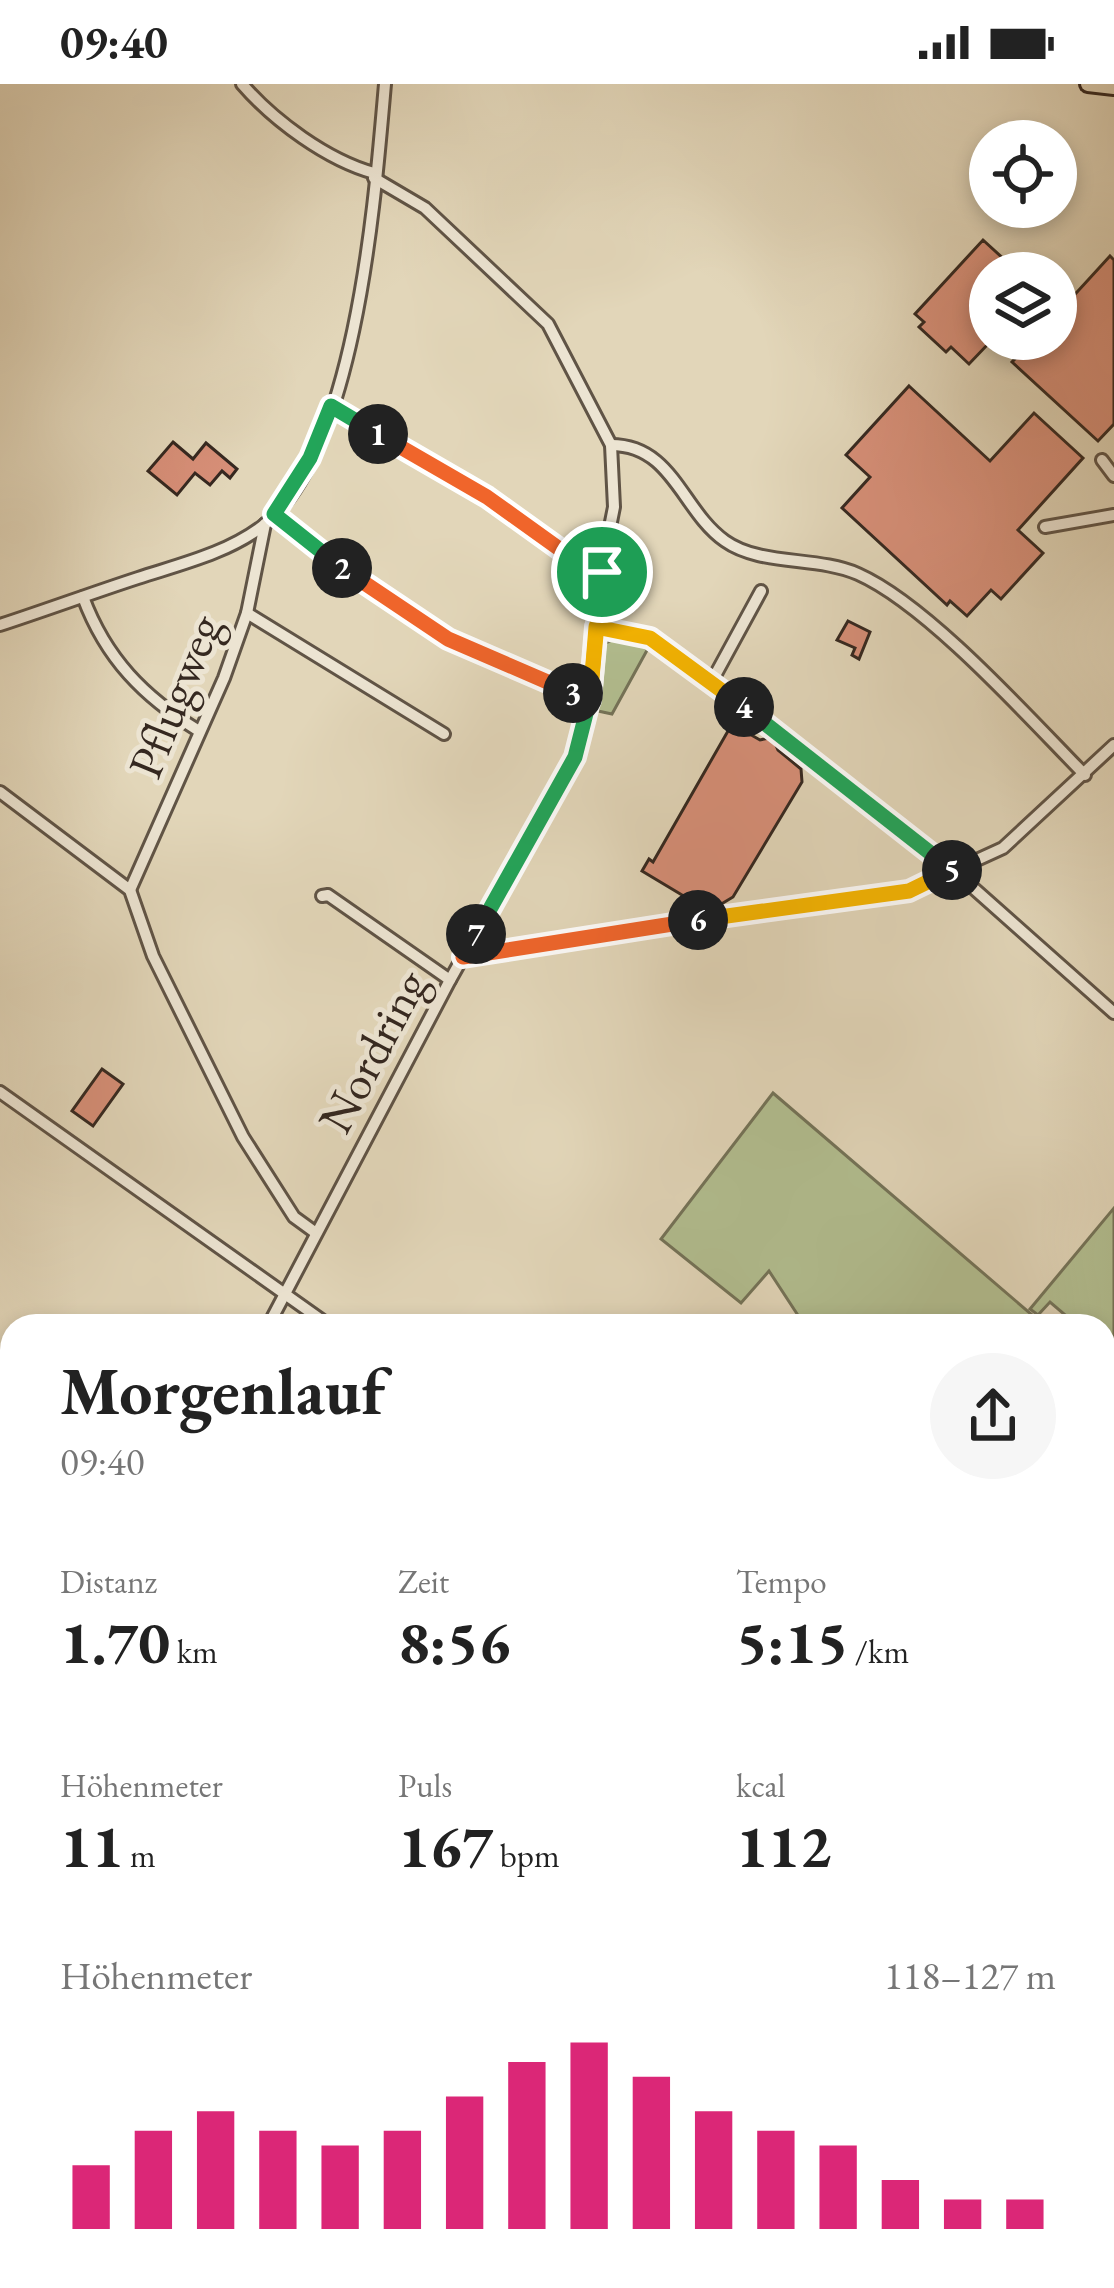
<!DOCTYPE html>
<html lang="de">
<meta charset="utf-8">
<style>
:root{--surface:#fff;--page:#f6f6f6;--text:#222;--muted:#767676;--accent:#db2777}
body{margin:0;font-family:"EB Garamond",serif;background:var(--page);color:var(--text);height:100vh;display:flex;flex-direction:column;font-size:45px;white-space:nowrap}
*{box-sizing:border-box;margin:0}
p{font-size:39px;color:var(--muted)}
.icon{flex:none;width:66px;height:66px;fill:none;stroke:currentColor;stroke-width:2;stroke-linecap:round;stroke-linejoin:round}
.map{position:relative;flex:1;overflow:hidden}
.panel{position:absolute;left:0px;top:1230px;width:1116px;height:975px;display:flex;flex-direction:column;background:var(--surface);border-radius:36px 36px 0 0;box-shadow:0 6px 18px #0003}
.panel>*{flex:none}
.controls{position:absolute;left:969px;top:36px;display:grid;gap:24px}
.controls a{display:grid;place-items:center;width:108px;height:108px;border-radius:50%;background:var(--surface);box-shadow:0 6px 18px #0003;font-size:60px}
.pin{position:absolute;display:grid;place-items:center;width:102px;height:102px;color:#fff;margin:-51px;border:6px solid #fff;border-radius:50%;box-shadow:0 3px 12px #0007}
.km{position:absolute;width:60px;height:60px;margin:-30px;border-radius:50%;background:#222;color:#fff;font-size:33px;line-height:60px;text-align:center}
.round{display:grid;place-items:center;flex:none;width:126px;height:126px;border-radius:63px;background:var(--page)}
.summary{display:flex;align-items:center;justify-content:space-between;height:204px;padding:0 60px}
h1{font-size:66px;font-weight:700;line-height:90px}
.metrics{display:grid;grid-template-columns:repeat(3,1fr);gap:18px;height:204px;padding:12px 60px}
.metrics div{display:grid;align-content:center}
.metrics b{font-size:60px;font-weight:700}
.metrics small{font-size:33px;font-weight:400}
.metrics p{font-size:33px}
.chart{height:336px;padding:24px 60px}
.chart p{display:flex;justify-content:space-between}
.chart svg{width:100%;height:216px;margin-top:12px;stroke:var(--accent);stroke-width:6}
.status{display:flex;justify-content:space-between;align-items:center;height:84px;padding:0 60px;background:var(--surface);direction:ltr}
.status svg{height:33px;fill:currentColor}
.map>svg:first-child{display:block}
</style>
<div class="status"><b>09:40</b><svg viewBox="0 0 49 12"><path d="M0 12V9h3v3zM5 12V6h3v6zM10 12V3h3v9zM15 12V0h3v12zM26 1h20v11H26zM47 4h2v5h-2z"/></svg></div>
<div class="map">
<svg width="1114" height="2204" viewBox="0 0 1114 2204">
<rect width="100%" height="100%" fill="#e2d6b9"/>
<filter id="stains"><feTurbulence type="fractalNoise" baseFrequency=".00167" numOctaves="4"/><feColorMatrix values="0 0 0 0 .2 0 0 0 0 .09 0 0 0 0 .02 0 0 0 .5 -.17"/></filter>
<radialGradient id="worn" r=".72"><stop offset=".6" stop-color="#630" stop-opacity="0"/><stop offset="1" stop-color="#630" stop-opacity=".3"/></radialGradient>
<g fill="#b2be90" stroke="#747358" stroke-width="3">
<polygon points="620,552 651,559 612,630 598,627 604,560"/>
<polygon points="773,1009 1045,1242 805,1242 769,1187 741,1219 661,1155"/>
<polygon points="1114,1124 1114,1298 1113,1299 1104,1291 1104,1242 1078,1242 1050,1218 1038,1231 1030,1225"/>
</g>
<g fill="#d78f78" stroke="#352820" stroke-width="3">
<polygon points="983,156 1006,177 1010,172 1030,189 990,189 990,258 969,280 951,263 946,268 919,243 924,238 915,230"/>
<polygon points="1110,172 1114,176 1114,340 1098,357 1012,278 1034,255 1056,255 1056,231"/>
<polygon points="909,302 990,377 1034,329 1083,374 1018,446 1043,469 1001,515 991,506 967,532 950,517 947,521 842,424 870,393 846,371"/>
<polygon points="173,358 193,375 206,359 237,385 230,394 222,387 210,401 195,389 177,411 148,387"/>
<polygon points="848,537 870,548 859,575 852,571 855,564 837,556"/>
<polygon points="732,640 760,656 769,654 775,659 778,666 801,685 802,698 733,813 718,822 707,815 702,823 642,787 649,775 653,778"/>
<polygon points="102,985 123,1000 93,1042 72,1027"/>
</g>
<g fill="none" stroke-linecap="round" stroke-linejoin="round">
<g stroke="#605446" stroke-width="16">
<g id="minor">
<path d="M242,0C274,37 327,76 374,89"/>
<polyline points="331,322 487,413 586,484 601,488"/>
<path d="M611,361C673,361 682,427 725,457C760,482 817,472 858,490C928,521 1029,634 1085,691"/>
<polyline points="1102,376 1114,392"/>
<polyline points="274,431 365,502 448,555 590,616"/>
<polyline points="1045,443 1114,431"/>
<path d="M83,513C106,575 144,613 199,647"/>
<polyline points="247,529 444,650"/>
<path d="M0,541C46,526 92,509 138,494C181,480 228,469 264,441C357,366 375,113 385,0"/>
<polyline points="595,543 650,554 712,597 944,778 1114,929"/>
<polyline points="712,597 761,507"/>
<polyline points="0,708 130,806 153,872 243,1053 294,1133 316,1149"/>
<polyline points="130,806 224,594 247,529 265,440"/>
<polyline points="322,812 328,811 450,896"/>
<polyline points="463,873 909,807 1003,764 1114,661"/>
<polyline points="0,1008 330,1242"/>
<polyline points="268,1242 450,896 575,673 590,616 601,488 614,423 611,361 548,240 425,124 374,94"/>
<polyline points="1104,1846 1114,1855"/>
</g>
</g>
<g stroke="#352820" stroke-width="20">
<polyline id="major" points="1088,0 1114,3"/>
</g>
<use href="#minor" stroke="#ece4d2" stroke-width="10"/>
<use href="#major" stroke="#e2d6b9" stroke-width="14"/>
</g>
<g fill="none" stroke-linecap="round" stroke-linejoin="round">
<g stroke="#fff" stroke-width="24">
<polyline id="split-1" points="378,350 487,413 586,484 602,488"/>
</g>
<g stroke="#fff" stroke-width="24">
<polyline id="split-2" points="342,484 274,430 310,374 331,322 378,350"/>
</g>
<g stroke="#fff" stroke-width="24">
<polyline id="split-3" points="342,484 448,555 573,609"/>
</g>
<g stroke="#fff" stroke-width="24">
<polyline id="split-4" points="573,609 590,616 596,543 650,554 744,623"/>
</g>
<g stroke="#fff" stroke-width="24">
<polyline id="split-5" points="744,623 952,786"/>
</g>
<g stroke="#fff" stroke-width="24">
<polyline id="split-6" points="698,836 909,807 952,786"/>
</g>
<g stroke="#fff" stroke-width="24">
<polyline id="split-7" points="476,850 463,873 698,836"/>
</g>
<g stroke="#fff" stroke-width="24">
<polyline id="split-8" points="476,850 575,673 590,614"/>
</g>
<g stroke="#fff" stroke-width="24">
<polyline id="split-9" points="590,614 602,488"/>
</g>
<use href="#split-1" stroke="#f0652b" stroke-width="15"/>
<use href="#split-2" stroke="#22a559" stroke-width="15"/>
<use href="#split-3" stroke="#f0652b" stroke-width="15"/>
<use href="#split-4" stroke="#f5b400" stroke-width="15"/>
<use href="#split-5" stroke="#22a559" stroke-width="15"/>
<use href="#split-6" stroke="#f5b400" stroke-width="15"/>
<use href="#split-7" stroke="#f0652b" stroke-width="15"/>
<use href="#split-8" stroke="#22a559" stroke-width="15"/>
<use href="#split-9" stroke="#f5b400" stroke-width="15"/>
</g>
<g text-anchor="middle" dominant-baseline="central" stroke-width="10" stroke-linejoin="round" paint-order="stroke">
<g font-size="48" fill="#352820" stroke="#ece4d2">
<text transform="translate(174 612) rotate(-68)">Pflugweg</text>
<text transform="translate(372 967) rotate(-62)">Nordring</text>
</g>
</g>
<rect width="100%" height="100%" filter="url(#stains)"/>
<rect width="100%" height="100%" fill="url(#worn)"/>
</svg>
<div class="controls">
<a><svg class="icon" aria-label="locate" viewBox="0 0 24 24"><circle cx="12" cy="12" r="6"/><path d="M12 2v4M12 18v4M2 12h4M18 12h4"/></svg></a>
<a><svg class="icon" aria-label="layers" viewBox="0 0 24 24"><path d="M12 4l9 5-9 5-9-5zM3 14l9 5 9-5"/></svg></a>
</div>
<div class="pin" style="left:602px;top:488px;background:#1e9e55"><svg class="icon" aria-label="arrive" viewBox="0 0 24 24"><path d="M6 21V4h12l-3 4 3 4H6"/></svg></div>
<b class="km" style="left:378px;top:350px">1</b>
<b class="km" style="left:342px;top:484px">2</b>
<b class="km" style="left:573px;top:609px">3</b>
<b class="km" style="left:744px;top:623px">4</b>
<b class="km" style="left:952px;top:786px">5</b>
<b class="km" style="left:698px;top:836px">6</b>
<b class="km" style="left:476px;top:850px">7</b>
<section class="panel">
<div class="summary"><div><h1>Morgenlauf</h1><p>09:40</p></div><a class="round"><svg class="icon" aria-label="share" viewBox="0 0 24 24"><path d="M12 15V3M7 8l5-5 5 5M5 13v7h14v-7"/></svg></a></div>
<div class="metrics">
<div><p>Distanz</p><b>1.70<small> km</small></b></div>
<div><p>Zeit</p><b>8:56</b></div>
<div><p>Tempo</p><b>5:15<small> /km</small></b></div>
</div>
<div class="metrics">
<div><p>Höhenmeter</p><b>11<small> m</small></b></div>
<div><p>Puls</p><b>167<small> bpm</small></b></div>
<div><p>kcal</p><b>112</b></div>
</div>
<div class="chart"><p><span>Höhenmeter</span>118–127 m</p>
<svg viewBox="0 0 160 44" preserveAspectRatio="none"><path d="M5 44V31M15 44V24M25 44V20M35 44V24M45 44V27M55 44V24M65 44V17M75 44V10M85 44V6M95 44V13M105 44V20M115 44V24M125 44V27M135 44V34M145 44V38M155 44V38"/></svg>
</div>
</section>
</div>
